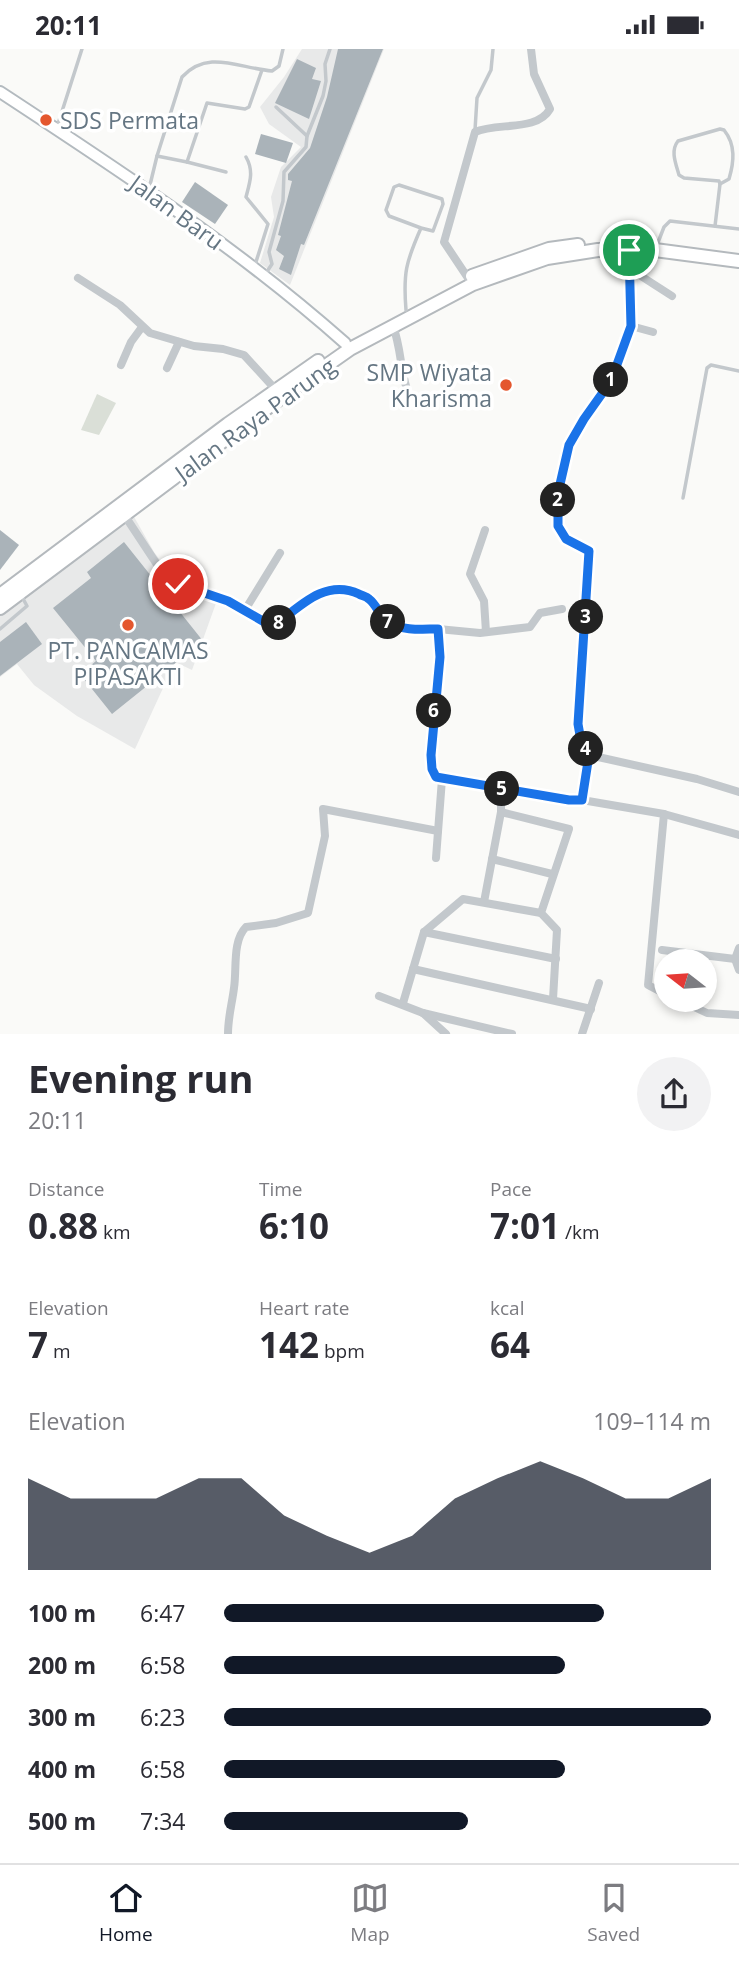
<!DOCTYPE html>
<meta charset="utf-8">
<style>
:root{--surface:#fff;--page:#f2f2f3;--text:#2b2b33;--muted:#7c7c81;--line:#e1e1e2;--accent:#111827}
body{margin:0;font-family:"Open Sans",sans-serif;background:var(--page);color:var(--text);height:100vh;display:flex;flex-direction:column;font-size:26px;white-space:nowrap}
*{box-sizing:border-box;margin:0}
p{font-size:23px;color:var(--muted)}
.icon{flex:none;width:38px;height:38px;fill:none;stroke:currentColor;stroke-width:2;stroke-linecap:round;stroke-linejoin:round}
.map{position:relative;height:985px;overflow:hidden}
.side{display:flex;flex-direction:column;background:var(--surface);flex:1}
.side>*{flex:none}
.needle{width:46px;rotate:287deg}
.tools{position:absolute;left:654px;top:900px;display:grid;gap:14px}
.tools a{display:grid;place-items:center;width:63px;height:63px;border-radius:50%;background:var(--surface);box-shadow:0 4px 10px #0003;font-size:35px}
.pin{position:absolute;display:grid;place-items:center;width:60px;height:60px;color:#fff;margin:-30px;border:4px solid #fff;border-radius:50%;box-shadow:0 2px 7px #0007}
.km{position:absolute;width:35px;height:35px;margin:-18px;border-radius:50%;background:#222;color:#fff;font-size:19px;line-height:35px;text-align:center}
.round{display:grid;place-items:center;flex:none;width:74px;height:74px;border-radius:37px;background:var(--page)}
.overview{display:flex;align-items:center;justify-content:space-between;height:119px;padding:0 28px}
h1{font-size:38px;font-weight:700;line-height:52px}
.metrics{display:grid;grid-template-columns:repeat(3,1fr);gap:10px;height:119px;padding:7px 28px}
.metrics div{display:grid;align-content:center}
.metrics b{font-size:35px;font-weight:700}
.metrics small{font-size:19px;font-weight:400}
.metrics p{font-size:19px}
.chart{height:196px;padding:14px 28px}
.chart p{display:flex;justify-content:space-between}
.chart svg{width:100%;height:126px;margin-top:7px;fill:var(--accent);opacity:.7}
ul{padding:0 28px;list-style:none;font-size:23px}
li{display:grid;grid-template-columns:112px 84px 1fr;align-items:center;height:52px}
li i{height:18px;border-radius:9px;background:var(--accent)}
.status{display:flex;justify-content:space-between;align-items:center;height:49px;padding:0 35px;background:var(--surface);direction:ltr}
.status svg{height:19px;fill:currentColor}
.tabs{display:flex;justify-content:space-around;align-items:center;height:98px;border-top:2px solid var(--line);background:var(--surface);font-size:19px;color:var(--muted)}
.tabs a{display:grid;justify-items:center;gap:4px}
.tabs .on{color:var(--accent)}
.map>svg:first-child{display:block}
</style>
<div class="status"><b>20:11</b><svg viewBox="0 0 49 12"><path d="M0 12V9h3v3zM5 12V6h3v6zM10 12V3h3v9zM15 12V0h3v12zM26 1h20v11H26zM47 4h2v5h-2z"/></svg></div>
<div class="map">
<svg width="739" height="985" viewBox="0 0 739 985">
<rect width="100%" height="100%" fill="#fafaf8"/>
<g fill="#e8e9e9">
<polygon points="302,0 384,0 290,236 260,214 274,168 271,148 281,118 301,98 269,75 260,58 284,28"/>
<polygon points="133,466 154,503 171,526 220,543 192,621 175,613 135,700 77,667 34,636 17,615 0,628 0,566"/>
</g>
<polygon fill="#dadfd7" points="97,345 116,354 99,386 81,381"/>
<g fill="#aab3b9">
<polygon points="338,0 383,0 304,196 301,195 291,226 279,220 284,207 276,201 281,187 278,186 292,132 288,131 288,125 310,99 327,48"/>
<polygon points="297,10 316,19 312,30 321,32 309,70 275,54"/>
<polygon points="261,85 293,94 286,114 255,105"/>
<polygon points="195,133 228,156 215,175 182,153"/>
<polygon points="0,481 19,496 0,521"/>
<polygon points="124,493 203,592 112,665 80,625 96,612 53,559 91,529 87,523"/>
<polygon points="26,573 42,595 0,627 0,593"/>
</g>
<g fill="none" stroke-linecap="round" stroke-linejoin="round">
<g stroke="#b3babf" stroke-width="14">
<path id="secondary" d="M0,43C119,121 238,199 345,294"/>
</g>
<g stroke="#b4b9bd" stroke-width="16">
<g id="trunk">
<polyline points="472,227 549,200 578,196"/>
<polyline points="0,546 228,375 318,312"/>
<polyline points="0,559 283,347 350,300 473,235 547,209 598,201 655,201 739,212"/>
</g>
</g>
<g stroke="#c3c8cc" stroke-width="3.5">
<polyline points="276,58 307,87"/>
<polyline points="57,78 82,0"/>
<path d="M720,80L724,81C736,96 734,113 729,130L720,135L719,132L684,129L679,126C676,115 670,102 678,92Z"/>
<polyline points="475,81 477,49 491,21 493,0"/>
<polyline points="157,107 187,113 207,54 245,60 249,58 262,21"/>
<path d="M246,108C254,122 250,133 246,148L268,175L255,216"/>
<polyline points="187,113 226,123"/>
<path d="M149,140L157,107L182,28C208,0 238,19 272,22L279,17L283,0"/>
<polyline points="715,177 720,135"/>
<polyline points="657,196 664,178 670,172 739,180"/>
<polyline points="266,224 272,215 269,203 283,152 284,123 306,98 307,87 323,47 326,32 325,15 330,0"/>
<path d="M406,261C403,224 406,213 421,179L433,182L443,155L442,150L399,136L394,138L386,161L389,167L421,179"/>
<polyline points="683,449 707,319 711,316 739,322"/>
<polyline points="0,580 27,557 21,546"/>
</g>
<g stroke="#c3c8cc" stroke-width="8">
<polyline points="630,220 672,247"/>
<polyline points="78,229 120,256 150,284 194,297 223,300 244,306 276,341"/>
<path d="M468,229L444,193L475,83C497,73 537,83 550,60L534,25L531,0"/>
<path d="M393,277C402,301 400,326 410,349"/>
<polyline points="631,277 653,283"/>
<polyline points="121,316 131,293 142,278"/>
<polyline points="167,319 179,293"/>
<path d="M125,467L162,523C181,540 206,542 229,553C244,559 258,570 273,578C299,558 324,529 359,545C362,547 366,547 369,550C378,557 379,568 390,574C404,582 422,580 438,580L440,608L431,706L433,720L437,728L569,751H582L589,706L697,730L739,743"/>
<polyline points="485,481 470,525 484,552 486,583"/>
<polyline points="245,561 280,504"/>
<polyline points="438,580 480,584 530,578 540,564 562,560"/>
<polyline points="589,706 581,692 578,675 589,502 566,490 558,477 558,444 569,396 584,370 611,332 631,277 629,201"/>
<polyline points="582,751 664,765 648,936 667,946"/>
<polyline points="501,763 501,751"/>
<polyline points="664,765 739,786"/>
<polyline points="436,809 442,730"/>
<polyline points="492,810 552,825"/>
<polyline points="484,853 501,763 569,780 541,864 557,881 553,950"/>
<polyline points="424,883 556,910"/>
<polyline points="739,899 735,910 739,921"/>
<polyline points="662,901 735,910"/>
<polyline points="413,920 591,960"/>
<polyline points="379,947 423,964 446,985"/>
<polyline points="677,950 707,964 739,966"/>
<polyline points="403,954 424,883 463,850 541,864"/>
<polyline points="423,964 512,985"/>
<path d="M228,985C228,968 232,955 234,939C237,920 232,892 246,878L276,874L308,864L325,787L323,760L438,782"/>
<polyline points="582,985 599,934"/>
</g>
<use href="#secondary" stroke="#fff" stroke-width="10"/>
<use href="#trunk" stroke="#fff" stroke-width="12"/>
</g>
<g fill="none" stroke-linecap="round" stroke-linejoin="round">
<g stroke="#fff" stroke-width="14">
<path id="route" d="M178,535L228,552L273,578C299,558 325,529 359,545C362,547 366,547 369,550C378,557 379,568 390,574C404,582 422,580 438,580L440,608L431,706L432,720L436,728L569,751H582L589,706L581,692L578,675L589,502L566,490L558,477V444L569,396L584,370L611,332L631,277L629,201"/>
</g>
<use href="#route" stroke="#1a73e8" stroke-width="9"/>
</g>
<g fill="#e4572e" stroke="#fff" stroke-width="2.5">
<circle cx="46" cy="71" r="7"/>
<circle cx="506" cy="336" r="7"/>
<circle cx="128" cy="576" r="7"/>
</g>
<g text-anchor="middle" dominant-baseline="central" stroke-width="7" stroke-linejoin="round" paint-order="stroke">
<g font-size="23" fill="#657683" stroke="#fff" text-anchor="start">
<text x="60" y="71">SDS Permata</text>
<text x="492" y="323" text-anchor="end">SMP Wiyata<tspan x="492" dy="26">Kharisma</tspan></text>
<text x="128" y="601" text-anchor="middle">PT. PANCAMAS<tspan x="128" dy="26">PIPASAKTI</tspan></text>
</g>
<g font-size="23" fill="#657683" stroke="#fff">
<text transform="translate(177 163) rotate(36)">Jalan Baru</text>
<text transform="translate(255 370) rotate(-36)">Jalan Raya Parung</text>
</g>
</g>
</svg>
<div class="tools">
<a><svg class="needle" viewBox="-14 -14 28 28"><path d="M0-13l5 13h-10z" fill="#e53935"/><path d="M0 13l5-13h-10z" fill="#7c7c81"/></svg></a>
</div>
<div class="pin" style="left:629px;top:201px;background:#1e9e55"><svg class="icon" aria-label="arrive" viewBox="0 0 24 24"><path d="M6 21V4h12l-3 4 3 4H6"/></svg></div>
<div class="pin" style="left:178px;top:535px;background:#d93025"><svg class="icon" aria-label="check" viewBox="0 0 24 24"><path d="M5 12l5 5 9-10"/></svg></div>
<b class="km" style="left:611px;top:331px">1</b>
<b class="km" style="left:558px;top:451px">2</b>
<b class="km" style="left:586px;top:568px">3</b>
<b class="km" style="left:586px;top:700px">4</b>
<b class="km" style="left:502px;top:740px">5</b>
<b class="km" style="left:434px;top:662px">6</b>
<b class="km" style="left:388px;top:573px">7</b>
<b class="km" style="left:279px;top:574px">8</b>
</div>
<section class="side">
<div class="overview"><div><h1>Evening run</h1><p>20:11</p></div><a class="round"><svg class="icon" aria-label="share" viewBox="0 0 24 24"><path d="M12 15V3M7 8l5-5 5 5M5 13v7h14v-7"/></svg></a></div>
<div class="metrics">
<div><p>Distance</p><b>0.88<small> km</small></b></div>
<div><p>Time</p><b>6:10</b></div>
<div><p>Pace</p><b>7:01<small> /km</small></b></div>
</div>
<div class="metrics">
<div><p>Elevation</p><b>7<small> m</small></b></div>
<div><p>Heart rate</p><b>142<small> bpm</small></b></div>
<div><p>kcal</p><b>64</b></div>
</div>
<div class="chart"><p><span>Elevation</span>109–114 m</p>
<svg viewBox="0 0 160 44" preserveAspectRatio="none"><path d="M0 44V12L10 19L20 19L30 19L40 12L50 12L60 25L70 32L80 38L90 32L100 19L110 12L120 6L130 12L140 19L150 19L160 12V44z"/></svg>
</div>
<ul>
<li><b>100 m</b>6:47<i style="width:78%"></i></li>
<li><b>200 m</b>6:58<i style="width:70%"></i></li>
<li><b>300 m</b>6:23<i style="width:100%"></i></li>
<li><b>400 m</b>6:58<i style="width:70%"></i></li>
<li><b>500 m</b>7:34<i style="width:50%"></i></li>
</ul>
</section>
<nav class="tabs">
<a class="on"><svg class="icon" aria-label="home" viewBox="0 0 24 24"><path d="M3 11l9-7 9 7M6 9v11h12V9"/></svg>Home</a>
<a><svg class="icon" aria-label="map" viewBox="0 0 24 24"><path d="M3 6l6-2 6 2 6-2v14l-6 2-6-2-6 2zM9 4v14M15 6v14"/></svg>Map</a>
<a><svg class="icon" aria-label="saved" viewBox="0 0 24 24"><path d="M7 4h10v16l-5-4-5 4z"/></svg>Saved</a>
</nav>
